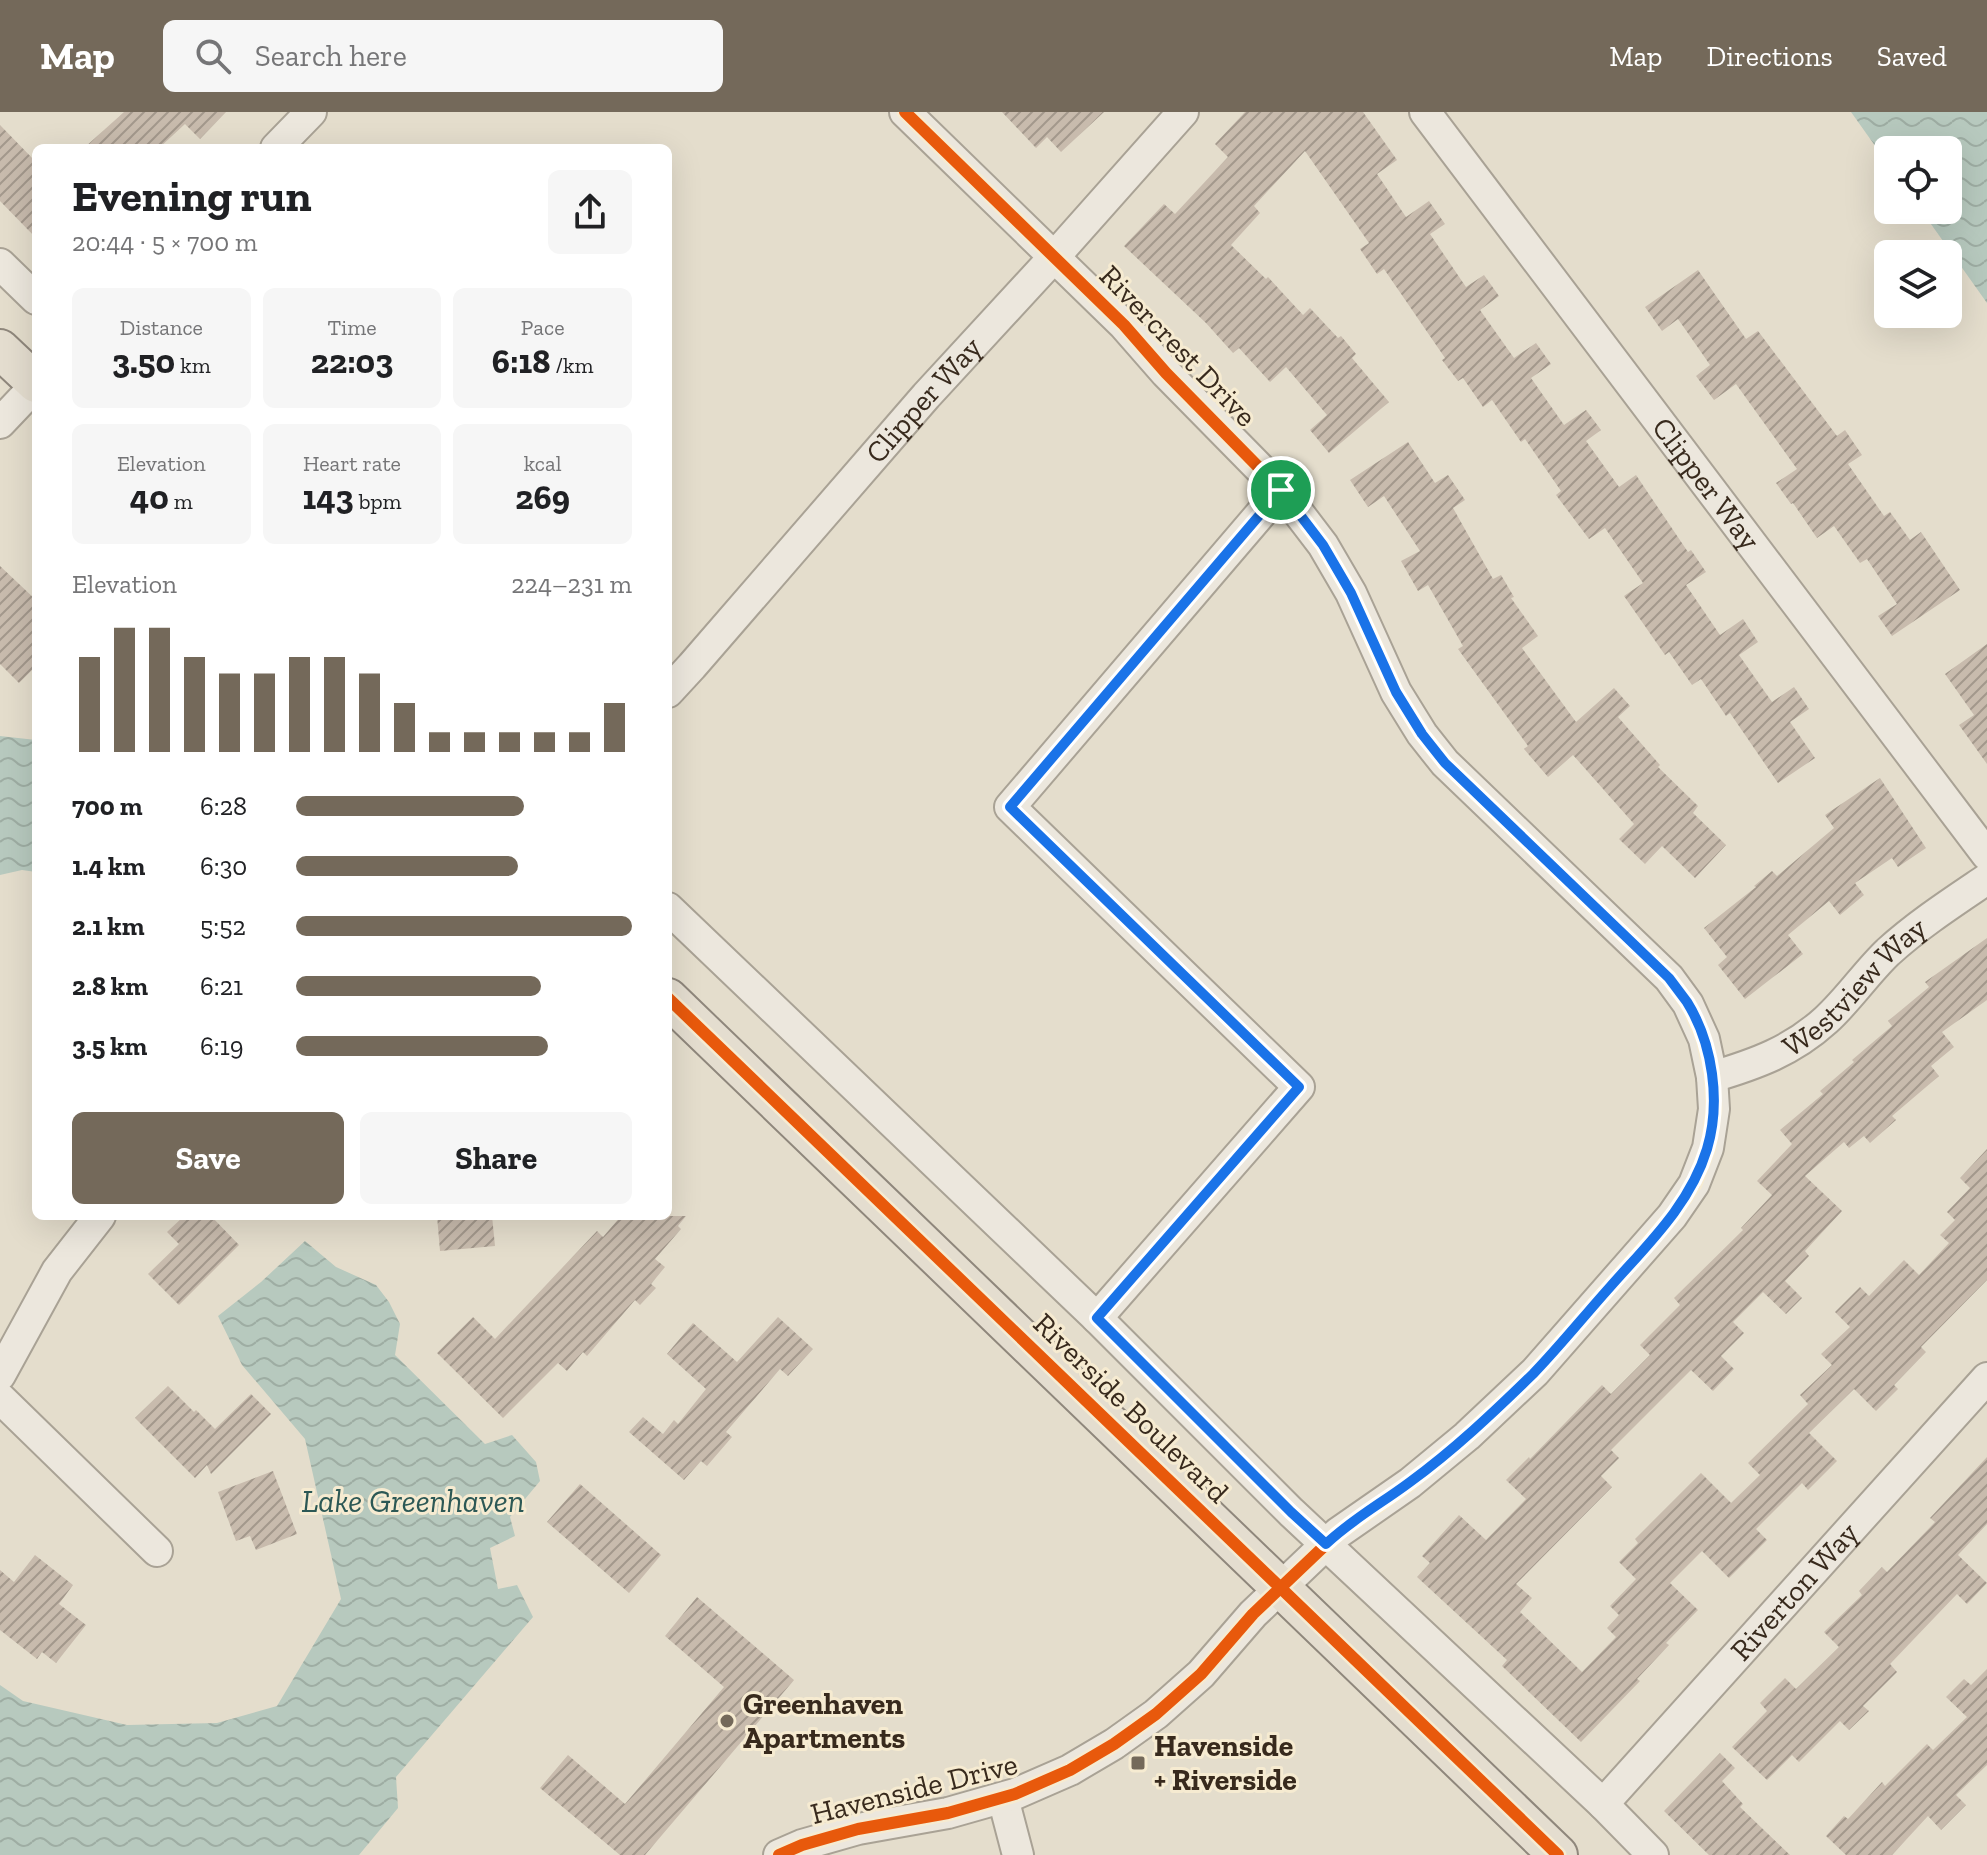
<!DOCTYPE html>
<meta charset="utf-8">
<style>
:root{--surface:#fff;--page:#f6f6f6;--text:#202124;--muted:#757577;--accent:#74695a}
body{margin:0;font-family:"Zilla Slab",serif;background:var(--page);color:var(--text);height:100vh;display:flex;flex-direction:column;font-size:30px;white-space:nowrap}
*{box-sizing:border-box;margin:0}
p{font-size:26px;color:var(--muted)}
.icon{flex:none;width:44px;height:44px;fill:none;stroke:currentColor;stroke-width:2;stroke-linecap:round;stroke-linejoin:round}
.map{position:relative;flex:1;overflow:hidden}
.details{position:absolute;left:32px;top:32px;width:640px;height:1076px;display:flex;flex-direction:column;background:var(--surface);border-radius:12px;box-shadow:0 8px 32px #0002}
.details>*{flex:none}
.tools{position:absolute;left:1874px;top:24px;display:grid;gap:16px}
.tools a{display:grid;place-items:center;width:88px;height:88px;border-radius:12px;background:var(--surface);box-shadow:0 8px 32px #0002;font-size:40px}
.pin{position:absolute;display:grid;place-items:center;width:68px;height:68px;color:#fff;margin:-34px;border:4px solid #fff;border-radius:50%;box-shadow:0 2px 8px #0007}
.round{display:grid;place-items:center;flex:none;width:84px;height:84px;border-radius:12px;background:var(--page)}
.overview{display:flex;align-items:center;justify-content:space-between;height:136px;padding:0 40px}
h1{font-size:44px;font-weight:700;line-height:60px}
.metrics{display:grid;grid-template-columns:repeat(3,1fr);gap:12px;height:136px;padding:8px 40px}
.metrics div{display:grid;align-content:center;border-radius:12px;background:var(--page);text-align:center}
.metrics b{font-size:34px;font-weight:700}
.metrics small{font-size:22px;font-weight:400}
.metrics p{font-size:22px}
.chart{height:224px;padding:16px 40px}
.chart p{display:flex;justify-content:space-between}
.chart svg{width:100%;height:144px;margin-top:8px;stroke:var(--accent);stroke-width:6}
.button{display:flex;gap:16px;margin-top:auto;padding:16px 40px}
.button a{flex:1;height:92px;border-radius:12px;background:var(--accent);color:#fff;font-size:32px;font-weight:700;line-height:92px;text-align:center}
.button a+a{background:var(--page);color:var(--text)}
ul{padding:0 40px;list-style:none;font-size:26px}
li{display:grid;grid-template-columns:128px 96px 1fr;align-items:center;height:60px}
li i{height:20px;border-radius:10px;background:var(--accent)}
header{display:flex;align-items:center;gap:48px;box-sizing:border-box;height:112px;padding:0 40px;background:var(--accent);color:#fff}
header strong{font-size:38px}
nav{display:flex;gap:44px;margin-inline-start:auto;font-size:28px}
.search{width:560px;height:72px;background:var(--page);display:flex;align-items:center;gap:20px;box-sizing:border-box;padding:0 28px;border-radius:12px;color:var(--muted);font-size:30px}
.map>svg:first-child{display:block}
</style>
<header>
<strong>Map</strong>
<div class="search"><svg class="icon" aria-label="search" viewBox="0 0 24 24"><circle cx="10" cy="10" r="6"/><path d="M15 15l6 6"/></svg>Search here</div>
<nav><a>Map</a><a>Directions</a><a>Saved</a></nav>
</header>
<div class="map">
<svg width="1987" height="1743" viewBox="0 0 1987 1743">
<defs>
<pattern id="water-waves" width="16" height="10" patternUnits="userSpaceOnUse" patternTransform="scale(2)"><rect width="16" height="10" fill="#b7c9be"/><path d="M0 5q4-4 8 0t8 0" fill="none" stroke="#9eada3"/></pattern>
<pattern id="building-hatch" width="6" height="6" patternUnits="userSpaceOnUse" patternTransform="scale(2)"><rect width="6" height="6" fill="#c8bbad"/><path d="M-1 1l2-2M0 6l6-6M5 7l2-2" fill="none" stroke="#a3988c"/></pattern>
</defs>
<rect width="100%" height="100%" fill="#e4ddcc"/>
<g fill="url(#water-waves)">
<polygon points="1851,0 1987,0 1987,191 1921,98 1948,98 1948,38 1888,38 1888,52"/>
<polygon points="0,624 36,628 36,760 22,758 0,763"/>
<polygon points="305,1129 336,1155 376,1173 389,1190 400,1212 395,1243 485,1332 512,1323 536,1350 540,1369 510,1405 515,1424 490,1436 498,1477 517,1473 533,1505 396,1665 398,1696 359,1743 0,1743 0,1573 23,1589 127,1613 217,1611 277,1594 341,1487 305,1327 242,1253 218,1204 261,1170"/>
</g>
<g fill="url(#building-hatch)">
<polygon points="124,0 226,0 200,27 185,12 159,36 84,36"/>
<polygon points="1002,0 1104,0 1061,40 1047,25 1036,36"/>
<polygon points="1245,0 1363,0 1397,48 1377,62 1406,105 1429,89 1445,112 1430,122 1466,175 1484,163 1499,184 1480,198 1514,246 1536,231 1551,252 1531,266 1564,313 1586,298 1601,318 1586,329 1619,375 1636,363 1688,440 1691,438 1706,460 1686,473 1720,523 1743,507 1758,530 1739,543 1772,590 1794,575 1809,597 1790,610 1815,646 1778,671 1730,601 1726,604 1701,567 1692,573 1669,540 1665,543 1624,484 1643,471 1605,416 1589,427 1556,383 1561,379 1525,327 1521,330 1492,288 1483,295 1463,266 1458,269 1442,248 1445,246 1384,157 1377,162 1360,137 1369,131 1305,39 1254,94 1260,101 1231,133 1266,167 1268,165 1303,203 1310,196 1338,226 1341,224 1356,242 1352,246 1389,290 1329,341 1310,318 1327,303 1286,255 1270,270 1239,236 1233,241 1206,211 1124,134 1164,92 1175,102 1228,45 1215,32"/>
<polygon points="0,13 36,50 36,126 0,89"/>
<polygon points="1698,158 1746,227 1758,219 1837,324 1845,318 1862,343 1848,352 1884,404 1890,400 1910,428 1921,420 1960,478 1892,524 1878,504 1897,492 1867,447 1860,451 1834,414 1817,426 1793,391 1791,392 1776,371 1797,357 1736,272 1714,288 1696,264 1710,253 1678,207 1662,219 1645,195"/>
<polygon points="1408,330 1435,371 1448,363 1465,388 1453,396 1493,467 1501,463 1514,485 1511,486 1538,524 1522,536 1576,610 1614,576 1630,594 1618,605 1660,653 1658,655 1698,694 1693,701 1726,733 1695,766 1662,734 1645,752 1619,727 1634,712 1573,643 1548,665 1524,637 1528,634 1458,537 1463,534 1428,473 1418,479 1401,449 1420,439 1384,384 1368,395 1350,368"/>
<polygon points="0,454 36,488 36,554 19,571 0,552"/>
<polygon points="1987,532 1987,652 1959,613 1974,603 1945,562"/>
<polygon points="1880,666 1926,736 1898,755 1892,746 1855,771 1864,783 1840,803 1829,789 1788,823 1803,842 1745,887 1718,853 1727,845 1704,816 1756,775 1754,774 1772,759 1777,764 1834,716 1825,703"/>
<polygon points="1987,826 1987,888 1942,920 1954,935 1931,954 1939,964 1892,1004 1896,1008 1870,1031 1864,1024 1849,1036 1844,1030 1805,1064 1842,1099 1805,1139 1809,1144 1785,1169 1802,1186 1786,1202 1763,1180 1733,1210 1744,1221 1721,1244 1734,1257 1713,1279 1691,1258 1611,1338 1619,1346 1601,1364 1612,1375 1516,1472 1532,1486 1520,1500 1582,1560 1616,1525 1607,1516 1619,1503 1610,1494 1636,1467 1619,1450 1638,1431 1635,1427 1701,1361 1731,1391 1760,1363 1748,1351 1808,1292 1800,1283 1832,1253 1821,1242 1850,1215 1835,1200 1860,1175 1869,1184 1904,1148 1919,1163 1949,1131 1940,1123 1955,1108 1947,1100 1970,1076 1960,1066 1987,1037 1987,1168 1921,1235 1926,1240 1894,1273 1898,1277 1876,1299 1854,1277 1809,1321 1837,1349 1808,1378 1802,1371 1756,1417 1767,1428 1729,1466 1702,1439 1670,1471 1698,1498 1666,1531 1669,1533 1637,1567 1640,1569 1581,1630 1502,1554 1507,1548 1417,1465 1430,1451 1422,1444 1459,1403 1486,1428 1526,1387 1506,1368 1529,1345 1530,1347 1602,1273 1611,1282 1650,1243 1640,1233 1680,1193 1674,1186 1743,1118 1741,1116 1772,1083 1757,1069 1792,1032 1780,1018 1823,982 1820,979 1854,950 1852,948 1892,914 1888,909 1929,875 1925,870"/>
<polygon points="184,1104 211,1104 239,1133 179,1193 148,1162 179,1132 167,1120"/>
<polygon points="437,1104 492,1104 495,1134 440,1139"/>
<polygon points="621,1104 686,1104 678,1114 681,1117 655,1147 665,1155 651,1172 656,1176 640,1193 635,1188 587,1244 583,1240 567,1259 558,1251 503,1306 437,1241 473,1205 495,1227 597,1119 603,1125"/>
<polygon points="778,1205 813,1237 788,1264 780,1257 726,1320 732,1325 707,1354 701,1349 684,1368 629,1320 643,1305 663,1322 674,1308 678,1312 706,1277 667,1242 693,1211 737,1250"/>
<polygon points="168,1274 194,1300 196,1298 215,1317 251,1282 271,1302 211,1362 207,1353 195,1366 135,1306"/>
<polygon points="1987,1345 1987,1412 1958,1443 1987,1471 1967,1492 1957,1482 1890,1552 1897,1560 1863,1594 1869,1599 1849,1618 1840,1609 1799,1650 1792,1643 1767,1668 1732,1635 1767,1599 1760,1591 1785,1566 1796,1577 1839,1535 1824,1520 1862,1483 1859,1479 1882,1455 1887,1460 1935,1410 1930,1406"/>
<polygon points="273,1359 297,1422 256,1438 250,1424 236,1429 218,1380"/>
<polygon points="580,1372 661,1443 629,1481 547,1410"/>
<polygon points="35,1443 73,1473 59,1492 86,1513 56,1551 42,1540 37,1547 0,1518 0,1458 14,1470"/>
<polygon points="697,1485 794,1568 645,1743 620,1743 540,1676 568,1643 625,1692 724,1575 665,1524"/>
<polygon points="1987,1557 1987,1653 1956,1683 1966,1693 1941,1718 1928,1704 1892,1743 1846,1743 1826,1724 1844,1704 1848,1707 1882,1670 1885,1674 1927,1632 1933,1638 1967,1605 1946,1585 1964,1567 1971,1573"/>
<polygon points="1720,1641 1735,1656 1722,1669 1743,1692 1740,1695 1790,1743 1709,1743 1664,1699"/>
</g>
<g fill="none" stroke-linecap="round" stroke-linejoin="round">
<g stroke="#a9a295" stroke-width="34">
<g id="minor">
<path id="s1" d="M1425,0L1987,743"/>
<polyline points="276,36 311,0"/>
<polyline points="0,152 36,187"/>
<polyline points="0,311 36,273"/>
<path id="s2" d="M668,580L692,554L926,284L1055,144L1183,0"/>
<polyline points="668,796 1097,1206 1291,1400 1603,1692 1653,1743"/>
<path id="s3" d="M1712,965C1756,952 1792,939 1826,908C1849,887 1866,861 1888,840C1919,812 1953,790 1987,767"/>
<polyline points="1097,1206 1299,975 1010,695 1281,378"/>
<polyline points="0,1263 57,1159 100,1104"/>
<polyline points="0,1286 157,1439"/>
<polyline points="1003,1686 1018,1743"/>
<path id="s4" d="M1603,1692L1987,1266"/>
<polyline points="779,1743 802,1733 858,1717 948,1701 1015,1682 1070,1658 1114,1632 1156,1602 1201,1562 1253,1502 1338,1421 1410,1371 1467,1324 1535,1260 1672,1104 1694,1072 1708,1036 1714,997 1712,965 1704,927 1688,892 1669,866 1445,651 1422,622 1396,580 1351,481 1323,433 1281,378 1166,261 1124,213 905,0"/>
</g>
</g>
<g stroke="#8f877c" stroke-width="42">
<g id="major">
<polyline points="0,237 36,271"/>
<polyline points="668,886 1558,1743"/>
</g>
</g>
<use href="#minor" stroke="#ece7dd" stroke-width="30"/>
<use href="#major" stroke="#e4ddcf" stroke-width="38"/>
<g stroke="#f6ebd1" stroke-width="17">
<g id="cycleway">
<polyline points="668,886 1558,1743"/>
<polyline points="779,1743 802,1733 858,1717 948,1701 1015,1682 1070,1658 1114,1632 1156,1602 1201,1562 1253,1502 1338,1421 1410,1371 1467,1324 1535,1260 1672,1104 1694,1072 1708,1036 1714,997 1712,965 1704,927 1688,892 1669,866 1445,651 1422,622 1396,580 1351,481 1323,433 1281,378 1166,261 1124,213 905,0"/>
</g>
</g>
<use href="#cycleway" stroke="#e8590c" stroke-width="12"/>
</g>
<g fill="none" stroke-linecap="round" stroke-linejoin="round">
<g stroke="#fff" stroke-width="16">
<path id="route" d="M1281,378L1323,433L1351,481L1396,580L1422,622L1445,651L1669,866C1675,874 1681,882 1687,890C1713,932 1721,990 1707,1037C1690,1093 1647,1133 1610,1175C1584,1204 1560,1234 1533,1262C1494,1300 1454,1338 1410,1370C1382,1391 1351,1408 1326,1432L1291,1400L1097,1206L1299,975L1010,695Z"/>
</g>
<use href="#route" stroke="#1a73e8" stroke-width="10"/>
</g>
<g fill="#74695a" stroke="#f6ebd1" stroke-width="3">
<circle cx="727" cy="1609" r="8"/>
<rect x="1130" y="1643" width="16" height="16" rx="4"/>
</g>
<g text-anchor="middle" dominant-baseline="central" stroke-width="6" stroke-linejoin="round" paint-order="stroke">
<g font-size="30" fill="#382a1d" stroke="#f6ebd1">
<text transform="translate(1178 234) rotate(46)">Rivercrest Drive</text>
<text stroke="none"><textPath href="#s2" startOffset="388">Clipper Way</textPath></text>
<text stroke="none"><textPath href="#s1" startOffset="466">Clipper Way</textPath></text>
<text stroke="none"><textPath href="#s3" startOffset="172">Westview Way</textPath></text>
<text transform="translate(1131 1296) rotate(44)">Riverside Boulevard</text>
<text stroke="none"><textPath href="#s4" startOffset="286">Riverton Way</textPath></text>
<text transform="translate(914 1677) rotate(-14)">Havenside Drive</text>
</g>
<g font-size="30" font-weight="bold" fill="#382a1d" stroke="#f6ebd1" text-anchor="start">
<text x="743" y="1592">Greenhaven<tspan x="743" dy="34">Apartments</tspan></text>
<text x="1154" y="1634">Havenside<tspan x="1154" dy="34">+ Riverside</tspan></text>
</g>
<g font-size="32" font-style="italic" fill="#2c5855" stroke="#f6ebd1">
<text x="413" y="1389">Lake Greenhaven</text>
</g>
</g>
</svg>
<div class="tools">
<a><svg class="icon" aria-label="locate" viewBox="0 0 24 24"><circle cx="12" cy="12" r="6"/><path d="M12 2v4M12 18v4M2 12h4M18 12h4"/></svg></a>
<a><svg class="icon" aria-label="layers" viewBox="0 0 24 24"><path d="M12 4l9 5-9 5-9-5zM3 14l9 5 9-5"/></svg></a>
</div>
<div class="pin" style="left:1281px;top:378px;background:#1e9e55"><svg class="icon" aria-label="arrive" viewBox="0 0 24 24"><path d="M6 21V4h12l-3 4 3 4H6"/></svg></div>
<section class="details">
<div class="overview"><div><h1>Evening run</h1><p>20:44 · 5 × 700 m</p></div><a class="round"><svg class="icon" aria-label="share" viewBox="0 0 24 24"><path d="M12 15V3M7 8l5-5 5 5M5 13v7h14v-7"/></svg></a></div>
<div class="metrics">
<div><p>Distance</p><b>3.50<small> km</small></b></div>
<div><p>Time</p><b>22:03</b></div>
<div><p>Pace</p><b>6:18<small> /km</small></b></div>
</div>
<div class="metrics">
<div><p>Elevation</p><b>40<small> m</small></b></div>
<div><p>Heart rate</p><b>143<small> bpm</small></b></div>
<div><p>kcal</p><b>269</b></div>
</div>
<div class="chart"><p><span>Elevation</span>224–231 m</p>
<svg viewBox="0 0 160 44" preserveAspectRatio="none"><path d="M5 44V15M15 44V6M25 44V6M35 44V15M45 44V20M55 44V20M65 44V15M75 44V15M85 44V20M95 44V29M105 44V38M115 44V38M125 44V38M135 44V38M145 44V38M155 44V29"/></svg>
</div>
<ul>
<li><b>700 m</b>6:28<i style="width:68%"></i></li>
<li><b>1.4 km</b>6:30<i style="width:66%"></i></li>
<li><b>2.1 km</b>5:52<i style="width:100%"></i></li>
<li><b>2.8 km</b>6:21<i style="width:73%"></i></li>
<li><b>3.5 km</b>6:19<i style="width:75%"></i></li>
</ul>
<div class="button"><a>Save</a><a>Share</a></div>
</section>
</div>
